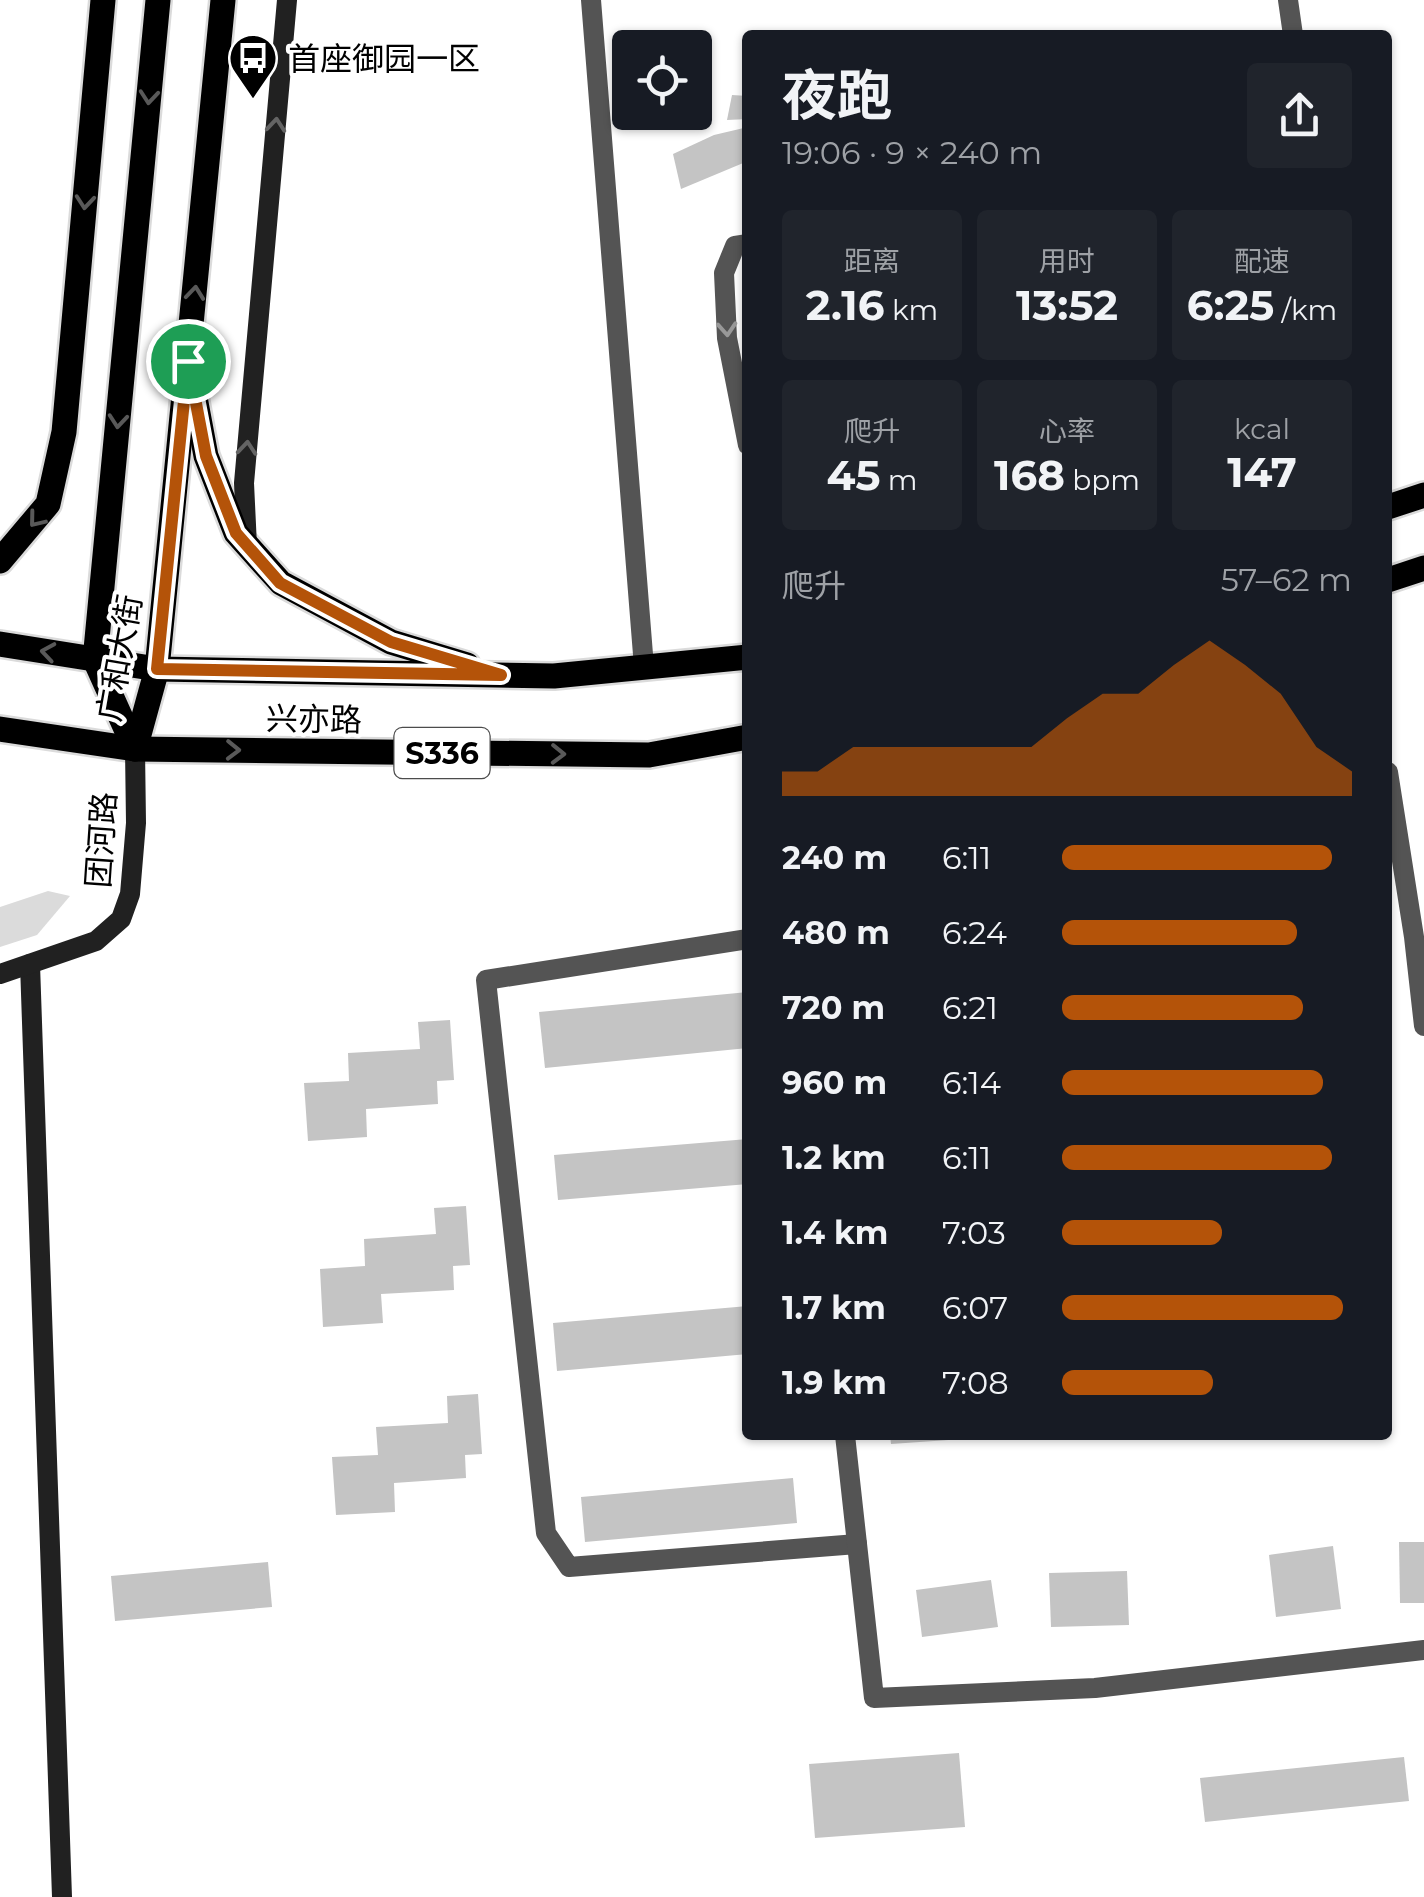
<!DOCTYPE html>
<html lang="zh">
<meta charset="utf-8">
<style>
:root{--surface:#171b24;--page:#20242c;--text:#f1f3f6;--muted:#9ea1a6;--accent:#b45309}
body{margin:0;font-family:Montserrat,"Noto Sans SC",sans-serif;background:var(--page);color:var(--text);height:100vh;display:flex;flex-direction:column;font-size:38px;white-space:nowrap}
*{box-sizing:border-box;margin:0}
p{font-size:32px;color:var(--muted)}
.icon{flex:none;width:55px;height:55px;fill:none;stroke:currentColor;stroke-width:2;stroke-linecap:round;stroke-linejoin:round}
.map{position:relative;flex:1;overflow:hidden}
.panel{position:absolute;left:742px;top:30px;width:650px;height:1410px;display:flex;flex-direction:column;background:var(--surface);border-radius:10px;box-shadow:0 2px 8px #0004}
.panel>*{flex:none}
.controls{position:absolute;left:612px;top:30px;display:grid;gap:20px}
.controls a{display:grid;place-items:center;width:100px;height:100px;border-radius:10px;background:var(--surface);box-shadow:0 2px 8px #0004;font-size:50px}
.pin{position:absolute;display:grid;place-items:center;width:85px;height:85px;color:#fff;margin:-42px;border:5px solid #fff;border-radius:50%;box-shadow:0 2px 10px #0007}
.round{display:grid;place-items:center;flex:none;width:105px;height:105px;border-radius:10px;background:var(--page)}
.head{display:flex;align-items:center;justify-content:space-between;height:170px;padding:0 40px}
h1{font-size:55px;font-weight:700;line-height:75px}
.metrics{display:grid;grid-template-columns:repeat(3,1fr);gap:15px;height:170px;padding:10px 40px}
.metrics div{display:grid;align-content:center;border-radius:10px;background:var(--page);text-align:center}
.metrics b{font-size:42px;font-weight:700}
.metrics small{font-size:28px;font-weight:400}
.metrics p{font-size:28px}
.chart{height:280px;padding:20px 40px}
.chart p{display:flex;justify-content:space-between}
.chart svg{width:100%;height:180px;margin-top:10px;fill:var(--accent);opacity:.7}
ul{padding:0 40px;list-style:none;font-size:32px}
li{display:grid;grid-template-columns:160px 120px 1fr;align-items:center;height:75px}
li i{height:25px;border-radius:12px;background:var(--accent)}
.map>svg:first-child{display:block}
</style>
<div class="map">
<svg width="1424" height="1897" viewBox="0 0 1424 1897">
<rect width="100%" height="100%" fill="#fff"/>
<polygon fill="#dbdbdb" points="48,891 70,896 37,935 0,947 0,907"/>
<g fill="#c4c4c4">
<polygon points="732,95 748,96 748,119 727,120"/>
<polygon points="748,127 748,161 681,189 673,154 714,135"/>
<polygon points="748,992 748,1048 545,1068 539,1012"/>
<polygon points="450,1020 454,1080 437,1081 438,1104 366,1109 367,1137 308,1141 304,1083 349,1081 348,1053 420,1049 418,1022"/>
<polygon points="748,1139 748,1184 558,1200 554,1155"/>
<polygon points="466,1206 470,1265 453,1266 454,1290 381,1294 383,1323 323,1327 320,1269 365,1266 364,1239 436,1234 434,1208"/>
<polygon points="748,1306 748,1354 557,1371 553,1323"/>
<polygon points="478,1394 482,1454 465,1455 466,1478 394,1483 395,1512 336,1515 332,1457 378,1455 376,1427 448,1423 447,1396"/>
<polygon points="890,1435 976,1435 977,1438 891,1444"/>
<polygon points="793,1478 797,1523 585,1542 581,1497"/>
<polygon points="1399,1542 1424,1542 1424,1603 1400,1603"/>
<polygon points="1333,1546 1341,1609 1276,1617 1269,1555"/>
<polygon points="268,1562 272,1607 115,1621 111,1576"/>
<polygon points="1127,1571 1129,1625 1051,1627 1049,1573"/>
<polygon points="991,1580 998,1627 922,1637 916,1590"/>
<polygon points="959,1753 965,1827 815,1838 809,1764"/>
<polygon points="1404,1757 1409,1801 1205,1822 1200,1778"/>
</g>
<g fill="none" stroke-linecap="round" stroke-linejoin="round">
<g stroke="#dbdbdb" stroke-width="30">
<g id="primary">
<polyline points="194,392 206,456 236,533 281,583 391,642 467,665"/>
<polyline points="1388,507 1424,495"/>
<polyline points="0,561 48,504 64,432 103,0"/>
<polyline points="1388,580 1424,568"/>
<polyline points="0,644 157,669 554,676 748,657"/>
<polyline points="0,729 135,749 649,755 748,737"/>
<polyline points="135,749 95,660 158,0"/>
<polyline points="135,749 157,669 223,0"/>
</g>
</g>
<polyline stroke="#545454" stroke-width="20" points="748,244 735,246 724,273 727,338 748,445"/>
<g stroke="#545454" stroke-width="20">
<polyline points="591,0 644,667"/>
<polyline points="1288,0 1293,35"/>
<polyline points="1388,772 1414,937 1424,1026"/>
<polyline points="748,939 486,980 546,1533 569,1567 857,1544"/>
<polyline points="845,1435 874,1698 1095,1688 1424,1650"/>
</g>
<g stroke="#212121" stroke-width="20">
<polyline points="247,546 244,483 287,0"/>
<polyline points="30,964 62,1897"/>
<polyline points="0,974 96,941 121,919 130,894 136,823 135,749"/>
</g>
<use href="#primary" stroke="#000" stroke-width="25"/>
</g>
<defs><path id="oneway-chevron" d="M-2-3.5L2.5 0L-2 3.5" fill="none" stroke-width="1.6" stroke-linecap="round" stroke-linejoin="round" transform="scale(2.5)"/></defs>
<g stroke="#595959">
<use href="#oneway-chevron" transform="translate(149 97) rotate(95)"/>
<use href="#oneway-chevron" transform="translate(85 202) rotate(95)"/>
<use href="#oneway-chevron" transform="translate(195 293) rotate(-84)"/>
<use href="#oneway-chevron" transform="translate(118 421) rotate(95)"/>
<use href="#oneway-chevron" transform="translate(36 520) rotate(129)"/>
<use href="#oneway-chevron" transform="translate(48 652) rotate(-171)"/>
<use href="#oneway-chevron" transform="translate(233 750) rotate(1)"/>
<use href="#oneway-chevron" transform="translate(558 754) rotate(1)"/>
</g>
<g stroke="#646464">
<use href="#oneway-chevron" transform="translate(276 125) rotate(-85)"/>
<use href="#oneway-chevron" transform="translate(247 448) rotate(-85)"/>
</g>
<use stroke="#989898" href="#oneway-chevron" transform="translate(727 329) rotate(86)"/>
<g fill="none" stroke-linecap="round" stroke-linejoin="round">
<g stroke="#fff" stroke-width="20">
<polygon id="route" points="188,361 206,456 236,533 280,583 391,642 501,675 157,669"/>
</g>
<use href="#route" stroke="#b45309" stroke-width="12"/>
</g>
<defs>
<g id="bus-pin" transform="scale(2.5)"><path d="M0 17L-7.5 6A9.5 9.5 0 1 1 7.5 6Z" fill="#000" stroke="#fff"/><path d="M-5-6H5V4H4V6H2V4H-2V6H-4V4H-5ZM-3.5-4V0h7V-4ZM-3.5 1.2v1.5H-2V1.2ZM2 1.2v1.5H3.5V1.2Z" fill="#fff"/></g>
</defs>
<g fill-rule="evenodd">
<use href="#bus-pin" x="253" y="58"/>
</g>
<g text-anchor="middle" dominant-baseline="central" stroke-width="8" stroke-linejoin="round" paint-order="stroke">
<rect fill="#fff" stroke="#4c4c4c" stroke-width="2.5" x="394.5" y="728" width="95" height="50" rx="8"/>
<g font-size="30" font-weight="bold" fill="#000">
<text x="442" y="753">S336</text>
</g>
<g font-size="32" fill="#000" stroke="#fff" text-anchor="start">
<text x="288" y="58">首座御园一区</text>
</g>
<g font-size="32" fill="#000" stroke="#fff">
<text transform="translate(119 658) rotate(-80)">广和大街</text>
<text transform="translate(314 719) rotate(1)">兴亦路</text>
<text transform="translate(101 840) rotate(-86)">团河路</text>
</g>
</g>
</svg>
<div class="controls">
<a><svg class="icon" aria-label="locate" viewBox="0 0 24 24"><circle cx="12" cy="12" r="6"/><path d="M12 2v4M12 18v4M2 12h4M18 12h4"/></svg></a>
</div>
<div class="pin" style="left:188px;top:361px;background:#1e9e55"><svg class="icon" aria-label="arrive" viewBox="0 0 24 24"><path d="M6 21V4h12l-3 4 3 4H6"/></svg></div>
<section class="panel">
<div class="head"><div><h1>夜跑</h1><p>19:06 · 9 × 240 m</p></div><a class="round"><svg class="icon" aria-label="share" viewBox="0 0 24 24"><path d="M12 15V3M7 8l5-5 5 5M5 13v7h14v-7"/></svg></a></div>
<div class="metrics">
<div><p>距离</p><b>2.16<small> km</small></b></div>
<div><p>用时</p><b>13:52</b></div>
<div><p>配速</p><b>6:25<small> /km</small></b></div>
</div>
<div class="metrics">
<div><p>爬升</p><b>45<small> m</small></b></div>
<div><p>心率</p><b>168<small> bpm</small></b></div>
<div><p>kcal</p><b>147</b></div>
</div>
<div class="chart"><p><span>爬升</span>57–62 m</p>
<svg viewBox="0 0 160 44" preserveAspectRatio="none"><path d="M0 44V38L10 38L20 32L30 32L40 32L50 32L60 32L70 32L80 25L90 19L100 19L110 12L120 6L130 12L140 19L150 32L160 38V44z"/></svg>
</div>
<ul>
<li><b>240 m</b>6:11<i style="width:93%"></i></li>
<li><b>480 m</b>6:24<i style="width:81%"></i></li>
<li><b>720 m</b>6:21<i style="width:83%"></i></li>
<li><b>960 m</b>6:14<i style="width:90%"></i></li>
<li><b>1.2 km</b>6:11<i style="width:93%"></i></li>
<li><b>1.4 km</b>7:03<i style="width:55%"></i></li>
<li><b>1.7 km</b>6:07<i style="width:97%"></i></li>
<li><b>1.9 km</b>7:08<i style="width:52%"></i></li>
</ul>
</section>
</div>
